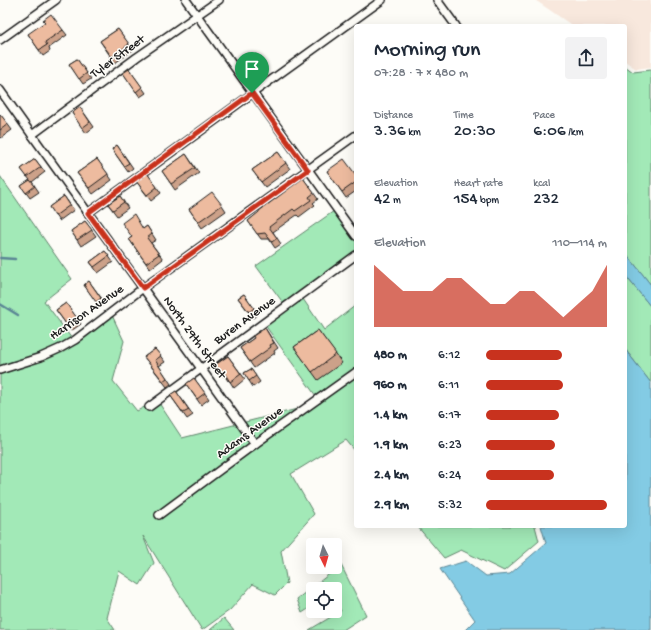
<!DOCTYPE html>
<meta charset="utf-8">
<style>
:root{--surface:#fff;--page:#f2f2f3;--text:#1f2937;--muted:#747a83;--accent:#c8321e}
body{margin:0;font-family:"Gochi Hand",sans-serif;background:var(--page);color:var(--text);height:100vh;display:flex;flex-direction:column;font-size:15px;white-space:nowrap}
*{box-sizing:border-box;margin:0}
p{font-size:13px;color:var(--muted)}
.icon{flex:none;width:22px;height:22px;fill:none;stroke:currentColor;stroke-width:2;stroke-linecap:round;stroke-linejoin:round}
.map{position:relative;flex:1;overflow:hidden}
.panel{position:absolute;left:354px;top:24px;width:273px;height:504px;display:flex;flex-direction:column;background:var(--surface);border-radius:4px;box-shadow:0 4px 16px #0002}
.panel>*{flex:none}
.needle{width:26px;rotate:175deg}
.buttons{position:absolute;left:306px;top:538px;display:grid;gap:8px}
.buttons a{display:grid;place-items:center;width:36px;height:36px;border-radius:4px;background:var(--surface);box-shadow:0 4px 16px #0002;font-size:20px}
.pin{position:absolute;display:grid;place-items:center;width:34px;height:34px;color:#fff;margin:-41px -17px;border-radius:50% 50% 50% 0;rotate:-45deg;box-shadow:0 0 4px #0007}
.pin .icon{rotate:45deg}
.round{display:grid;place-items:center;flex:none;width:42px;height:42px;border-radius:4px;background:var(--page)}
.summary{display:flex;align-items:center;justify-content:space-between;height:68px;padding:0 20px}
h1{font-size:22px;font-weight:600;line-height:30px}
.stats{display:grid;grid-template-columns:repeat(3,1fr);gap:6px;height:68px;padding:4px 20px}
.stats div{display:grid;align-content:center}
.stats b{font-size:17px;font-weight:600}
.stats small{font-size:11px;font-weight:400}
.stats p{font-size:11px}
.chart{height:112px;padding:8px 20px}
.chart p{display:flex;justify-content:space-between}
.chart svg{width:100%;height:72px;margin-top:4px;fill:var(--accent);opacity:.7}
ul{padding:0 20px;list-style:none;font-size:13px}
li{display:grid;grid-template-columns:64px 48px 1fr;align-items:center;height:30px}
li i{height:10px;border-radius:5px;background:var(--accent)}
.map>svg:first-child{display:block}
</style>
<div class="map">
<svg width="651" height="630" viewBox="0 0 651 630">
<rect width="100%" height="100%" fill="#fdfcf7"/>
<filter id="ink" filterUnits="userSpaceOnUse"><feTurbulence type="fractalNoise" baseFrequency=".025" numOctaves="2"/><feDisplacementMap in="SourceGraphic" scale="8" xChannelSelector="R" yChannelSelector="G"/><feConvolveMatrix kernelMatrix="1 2 1 2 8 2 1 2 1" color-interpolation-filters="sRGB"/></filter>
<g filter="url(#ink)">
<polygon fill="#f8e8dd" points="535,0 651,0 651,67 636,69 625,61 625,26 573,26"/>
<g fill="#a2e9b7" stroke="#5f826a">
<polygon points="625,66 633,72 651,70 651,285 625,252"/>
<polygon points="0,176 72,279 44,301 72,339 111,313 124,341 113,381 137,411 157,400 182,438 321,403 262,321 284,304 256,266 334,211 356,241 356,252 299,293 324,330 356,305 356,452 346,440 291,474 314,514 281,551 287,583 275,595 253,584 230,610 202,630 143,536 154,563 140,585 119,571 107,618 115,630 0,630"/>
<polygon points="625,275 651,307 651,383 625,349"/>
<polygon points="417,526 535,526 539,541 504,571 461,550 444,558"/>
<polygon points="341,565 366,615 343,630 309,630 341,611 335,600 335,589 313,589 313,606 302,613 297,599"/>
<polygon points="224,618 234,630 210,630"/>
</g>
<g fill="#83cbe4" stroke="#5a8594">
<polygon points="625,252 651,285 651,307 625,275"/>
<polygon points="625,349 651,383 651,630 465,630 475,620 440,569 466,561 486,576 510,574 546,543 541,526 625,526"/>
</g>
<g fill="none" stroke-linecap="round" stroke-linejoin="round">
<g stroke="#5a8594" stroke-width="2.5">
<polyline points="0,258 15,259"/>
<polyline points="0,304 18,315"/>
</g>
<g stroke="#1c1c1c" stroke-width="10">
<g id="minor">
<polyline points="186,0 356,236"/>
<polyline points="437,0 456,26"/>
<polyline points="0,40 56,0"/>
<path d="M0,90C84,209 171,325 255,444"/>
<polyline points="32,135 137,57 219,0"/>
<polyline points="88,213 253,93 382,0"/>
<polyline points="0,370 41,357 61,348 75,340 143,288 356,135"/>
<polyline points="149,407 356,255"/>
<polyline points="159,515 255,444 356,372"/>
</g>
</g>
<use href="#minor" stroke="#fdfcf7" stroke-width="7"/>
</g>
<g fill="#cca189" stroke="#1c1c1c">
<polygon points="118,29 133,50 115,63 100,41"/>
<polygon points="63,30 67,35 49,48 50,51 43,56 28,34"/>
<polygon points="77,59 91,79 83,84 69,64"/>
<polygon points="129,69 146,93 140,97 123,73"/>
<polygon points="80,107 94,127 86,133 72,113"/>
<polygon points="0,114 12,130 1,138 0,137"/>
<polygon points="117,145 133,168 128,172 112,149"/>
<polygon points="278,152 290,169 265,187 252,170"/>
<polygon points="186,154 199,173 175,190 162,171"/>
<polygon points="35,159 45,172 32,182 39,192 30,198 21,186 30,180 21,169"/>
<polygon points="97,159 112,180 93,194 77,173"/>
<polygon points="327,171 356,175 356,191 346,198"/>
<polygon points="147,173 161,193 151,201 136,181"/>
<polygon points="303,178 318,199 313,203 315,205 299,217 297,215 273,232 281,244 275,248 269,239 261,239 248,221"/>
<polygon points="64,196 74,210 59,221 49,207"/>
<polygon points="120,196 128,208 117,216 108,204"/>
<polygon points="222,205 226,211 202,228 189,209"/>
<polygon points="85,221 96,236 81,246 71,231"/>
<polygon points="147,226 156,240 151,243 163,259 150,269 129,239"/>
<polygon points="105,251 113,262 98,273 90,262"/>
<polygon points="89,281 105,303 100,307 84,285"/>
<polygon points="244,294 258,314 253,318 238,298"/>
<polygon points="66,303 81,324 71,331 56,310"/>
<polygon points="265,328 278,348 274,351 275,353 254,368 240,348 254,338"/>
<polygon points="318,330 342,363 318,380 294,347"/>
<polygon points="155,349 165,362 159,366 171,384 167,387 144,357"/>
<polygon points="228,356 245,379 234,388 229,380 228,381 225,376 224,377 215,365"/>
<polygon points="251,369 260,382 253,387 244,373"/>
<polygon points="194,378 209,399 201,405 186,384"/>
<polygon points="176,391 193,415 187,419 170,395"/>
</g>
<g fill="#edbb9f" stroke="#1c1c1c">
<polygon points="51,14 63,30 45,42 47,45 39,50 28,34 45,22 43,20"/>
<polygon points="118,29 129,44 112,57 100,41"/>
<polygon points="77,59 87,73 79,79 69,64"/>
<polygon points="129,69 142,87 136,92 123,73"/>
<polygon points="80,107 90,122 82,128 72,113"/>
<polygon points="0,114 8,124 0,130"/>
<polygon points="117,145 129,163 124,166 112,149"/>
<polygon points="278,152 286,163 261,182 252,170"/>
<polygon points="186,154 195,168 171,184 162,171"/>
<polygon points="35,159 41,167 27,177 21,169"/>
<polygon points="97,159 108,174 89,188 77,173"/>
<polygon points="344,159 356,175 356,182 342,192 327,171"/>
<polygon points="147,173 157,187 147,195 136,181"/>
<polygon points="303,178 314,193 309,197 311,200 295,211 293,209 269,227 277,238 272,242 265,233 257,234 248,221 259,212 259,211"/>
<polygon points="30,180 35,186 26,193 21,186"/>
<polygon points="212,192 222,205 198,222 189,209"/>
<polygon points="64,196 70,205 55,216 49,207"/>
<polygon points="120,196 124,202 113,210 108,204"/>
<polygon points="134,214 143,229 147,226 152,234 147,238 159,254 146,263 129,239 132,237 122,223"/>
<polygon points="85,221 92,230 77,240 71,231"/>
<polygon points="105,251 109,256 94,267 90,262"/>
<polygon points="89,281 101,298 96,302 84,285"/>
<polygon points="244,294 254,308 249,312 238,298"/>
<polygon points="66,303 77,318 67,325 56,310"/>
<polygon points="265,328 274,343 270,345 271,347 250,362 240,348 254,338 253,336"/>
<polygon points="318,330 336,354 312,372 294,347"/>
<polygon points="155,349 161,356 155,360 167,378 163,381 144,357"/>
<polygon points="228,356 241,374 230,382 225,374 224,375 221,371 220,371 215,365"/>
<polygon points="251,369 256,376 249,381 244,373"/>
<polygon points="194,378 205,393 197,399 186,384"/>
<polygon points="176,391 189,410 183,413 170,395"/>
</g>
</g>
<g fill="none" stroke-linecap="round" stroke-linejoin="round" filter="url(#ink)">
<g stroke="#fff" stroke-width="8">
<polygon id="route" points="252,93 308,170 143,288 88,213"/>
</g>
<use href="#route" stroke="#c8321e" stroke-width="5"/>
</g>
<g text-anchor="middle" dominant-baseline="central" stroke-width="3" stroke-linejoin="round" paint-order="stroke">
<g font-size="13" fill="#1c1c1c" stroke="#fdfcf7">
<text transform="translate(118 57) rotate(-36)">Tyler Street</text>
<text transform="translate(87 313) rotate(-35)">Harrison Avenue</text>
<text transform="translate(245 321) rotate(-36)">Buren Avenue</text>
<text transform="translate(194 338) rotate(54)">North 29th Street</text>
<text transform="translate(250 433) rotate(-36)">Adams Avenue</text>
</g>
</g>
</svg>
<div class="buttons">
<a><svg class="needle" viewBox="-14 -14 28 28"><path d="M0-13l5 13h-10z" fill="#e53935"/><path d="M0 13l5-13h-10z" fill="#747a83"/></svg></a>
<a><svg class="icon" aria-label="locate" viewBox="0 0 24 24"><circle cx="12" cy="12" r="6"/><path d="M12 2v4M12 18v4M2 12h4M18 12h4"/></svg></a>
</div>
<div class="pin" style="left:252px;top:93px;background:#1e9e55"><svg class="icon" aria-label="arrive" viewBox="0 0 24 24"><path d="M6 21V4h12l-3 4 3 4H6"/></svg></div>
<section class="panel">
<div class="summary"><div><h1>Morning run</h1><p>07:28 · 7 × 480 m</p></div><a class="round"><svg class="icon" aria-label="share" viewBox="0 0 24 24"><path d="M12 15V3M7 8l5-5 5 5M5 13v7h14v-7"/></svg></a></div>
<div class="stats">
<div><p>Distance</p><b>3.36<small> km</small></b></div>
<div><p>Time</p><b>20:30</b></div>
<div><p>Pace</p><b>6:06<small> /km</small></b></div>
</div>
<div class="stats">
<div><p>Elevation</p><b>42<small> m</small></b></div>
<div><p>Heart rate</p><b>154<small> bpm</small></b></div>
<div><p>kcal</p><b>232</b></div>
</div>
<div class="chart"><p><span>Elevation</span>110–114 m</p>
<svg viewBox="0 0 160 44" preserveAspectRatio="none"><path d="M0 44V6L10 14L20 22L30 22L40 22L50 14L60 14L70 22L80 30L90 30L100 22L110 22L120 30L130 38L140 30L150 22L160 6V44z"/></svg>
</div>
<ul>
<li><b>480 m</b>6:12<i style="width:63%"></i></li>
<li><b>960 m</b>6:11<i style="width:64%"></i></li>
<li><b>1.4 km</b>6:17<i style="width:60%"></i></li>
<li><b>1.9 km</b>6:23<i style="width:57%"></i></li>
<li><b>2.4 km</b>6:24<i style="width:56%"></i></li>
<li><b>2.9 km</b>5:32<i style="width:100%"></i></li>
</ul>
</section>
</div>
